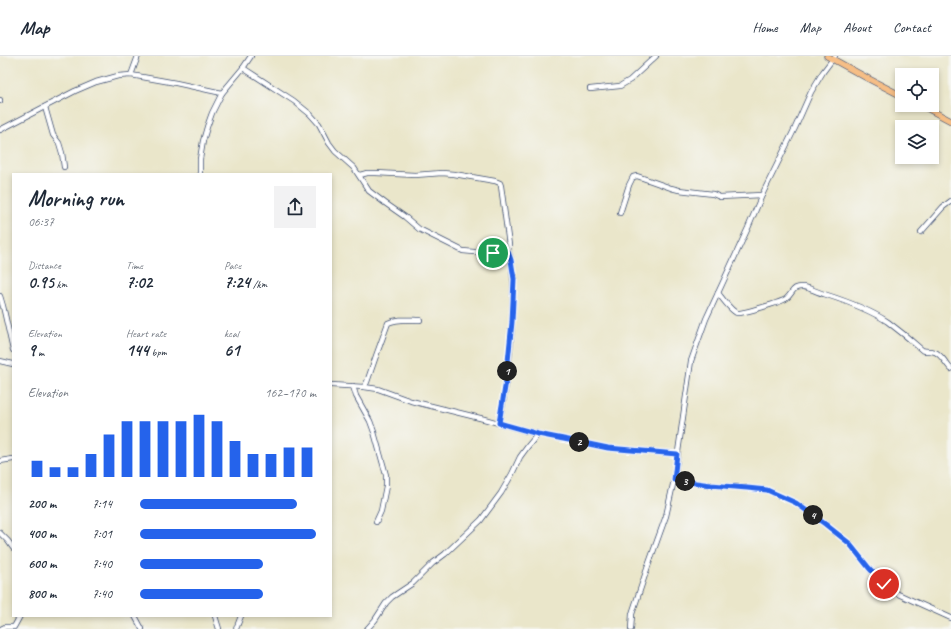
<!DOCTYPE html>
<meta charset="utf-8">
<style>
:root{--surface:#fff;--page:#f2f2f3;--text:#1f2937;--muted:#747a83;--line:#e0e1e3;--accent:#2563eb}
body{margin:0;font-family:Caveat,sans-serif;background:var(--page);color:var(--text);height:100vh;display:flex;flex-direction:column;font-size:15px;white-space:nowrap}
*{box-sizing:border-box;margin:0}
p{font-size:13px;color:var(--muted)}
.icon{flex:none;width:22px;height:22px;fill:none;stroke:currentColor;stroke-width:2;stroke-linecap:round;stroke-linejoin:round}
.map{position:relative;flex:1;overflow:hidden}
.side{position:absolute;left:12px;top:117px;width:320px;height:444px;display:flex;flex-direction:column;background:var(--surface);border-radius:0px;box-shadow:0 2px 6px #0003}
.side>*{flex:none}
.buttons{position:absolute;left:895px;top:12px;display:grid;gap:8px}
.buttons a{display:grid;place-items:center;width:44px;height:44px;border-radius:0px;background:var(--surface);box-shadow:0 2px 6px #0003;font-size:20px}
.pin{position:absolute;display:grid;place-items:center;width:34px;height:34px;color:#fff;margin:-17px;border:2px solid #fff;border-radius:50%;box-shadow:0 1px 4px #0007}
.km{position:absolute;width:20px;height:20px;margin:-10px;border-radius:50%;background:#222;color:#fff;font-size:11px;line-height:20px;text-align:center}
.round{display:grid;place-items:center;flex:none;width:42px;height:42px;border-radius:0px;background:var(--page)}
.head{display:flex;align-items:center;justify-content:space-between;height:68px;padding:0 16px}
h1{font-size:22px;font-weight:600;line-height:30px}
.metrics{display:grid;grid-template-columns:repeat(3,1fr);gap:6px;height:68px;padding:4px 16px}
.metrics div{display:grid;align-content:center}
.metrics b{font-size:17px;font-weight:600}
.metrics small{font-size:11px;font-weight:400}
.metrics p{font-size:11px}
.chart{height:112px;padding:8px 16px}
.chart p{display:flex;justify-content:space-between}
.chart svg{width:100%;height:72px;margin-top:4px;stroke:var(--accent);stroke-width:6}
ul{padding:0 16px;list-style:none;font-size:13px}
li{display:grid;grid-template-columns:64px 48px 1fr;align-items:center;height:30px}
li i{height:10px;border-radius:5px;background:var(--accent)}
header{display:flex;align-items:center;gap:24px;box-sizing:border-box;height:56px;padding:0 20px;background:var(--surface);border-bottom:1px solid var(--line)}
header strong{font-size:19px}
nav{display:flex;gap:22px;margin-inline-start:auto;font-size:14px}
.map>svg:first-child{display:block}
</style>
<header>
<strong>Map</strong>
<nav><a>Home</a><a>Map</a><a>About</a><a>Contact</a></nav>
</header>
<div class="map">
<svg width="951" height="573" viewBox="0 0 951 573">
<rect width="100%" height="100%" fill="#f6f6f2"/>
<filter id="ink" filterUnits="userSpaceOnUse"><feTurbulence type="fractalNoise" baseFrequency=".025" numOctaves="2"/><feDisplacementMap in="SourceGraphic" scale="8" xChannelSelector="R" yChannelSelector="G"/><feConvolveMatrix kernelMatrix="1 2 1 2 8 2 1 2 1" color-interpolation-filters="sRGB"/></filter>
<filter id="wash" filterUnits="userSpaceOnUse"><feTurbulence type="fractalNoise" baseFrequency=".012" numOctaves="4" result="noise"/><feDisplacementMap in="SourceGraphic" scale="16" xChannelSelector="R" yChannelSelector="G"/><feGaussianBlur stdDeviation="0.9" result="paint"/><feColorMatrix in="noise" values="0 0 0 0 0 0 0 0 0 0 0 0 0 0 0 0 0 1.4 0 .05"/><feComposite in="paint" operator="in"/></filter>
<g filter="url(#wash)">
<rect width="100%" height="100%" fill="#eae6ca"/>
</g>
<g filter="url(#ink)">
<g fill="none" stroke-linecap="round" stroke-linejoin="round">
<g stroke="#3a4a6e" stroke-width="6">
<g id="minor">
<polyline points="243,12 294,45 310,58 319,68 329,87 335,95 354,112 369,135 385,147 405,161 419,173 463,195 474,196 493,197 505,195 508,196"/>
<polyline points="131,19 138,0"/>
<polyline points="590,33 620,30 630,24 656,0"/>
<polyline points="0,44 0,45"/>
<polyline points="45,51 53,79 59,87 62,97 64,111"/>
<polyline points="0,74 75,35 96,26 118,20 131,19 176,27 222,37"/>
<polyline points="200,118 200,103 203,85 207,71 212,57 222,37 243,12 251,0"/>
<path d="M360,119L367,117H376L415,119L442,117L454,118L495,125L500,127L501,130L509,189C509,191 508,193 508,196C509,198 511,201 511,204C512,211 513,219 513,226C513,272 509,321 499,367"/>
<polyline points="620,157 629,129 633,121 637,120 671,132 679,134 713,138 720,141 762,139"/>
<polyline points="921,176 943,151 951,145"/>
<path d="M718,237C722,242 731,255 737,257C741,258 783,246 787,242C793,237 792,230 804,231C810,232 817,236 824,238C846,245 869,253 888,266C900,275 911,284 922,294C926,296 930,294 935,296C942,299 946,308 951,313"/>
<polyline points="0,240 3,250 13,294"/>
<polyline points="0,305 13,308"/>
<polyline points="331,329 364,331 378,333 411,345 484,363 538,378 584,387 608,392 677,398"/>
<polyline points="353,330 356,340 370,365 374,376 386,419 386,430 381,455 376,466"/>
<path d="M364,331L367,326L376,300L388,267C398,262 409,264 420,264"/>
<polyline points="0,405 13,403"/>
<polyline points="674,424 711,429 747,432 767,434 796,447 825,468 849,487 869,512 884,529 898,538 951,562"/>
<polyline points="0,477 8,485 13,492"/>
<polyline points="135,560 142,573"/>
<polyline points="215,560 219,573"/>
<polyline points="1,573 5,571 14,571 20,560"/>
<polyline points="236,573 241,560"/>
<polyline points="367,573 375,564 386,547 392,541 413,527 433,507 445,498 481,464 501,437 512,418 520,401 528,390 538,378"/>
<polyline points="631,573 632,558 648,510 666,460 674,424 691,305 706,263 748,172 762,139 795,72 811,36 823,16 835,0"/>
</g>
</g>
<g stroke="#3a4a6e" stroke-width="7">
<g id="major">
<polyline points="827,0 867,22 902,40"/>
<polyline points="921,49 951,65"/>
</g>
</g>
<use href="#minor" stroke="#fff" stroke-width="4.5"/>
<use href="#major" stroke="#f6be86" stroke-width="5.5"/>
</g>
</g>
<g fill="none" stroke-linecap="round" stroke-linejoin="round" filter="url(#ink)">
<g stroke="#fff" stroke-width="8">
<polyline id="route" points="493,197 505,195 508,196 511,204 514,223 512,266 506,325 499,367 538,378 584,387 608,392 677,398 674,424 711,429 747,432 767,434 796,447 825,468 849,487 869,512 884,528"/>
</g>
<use href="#route" stroke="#2563eb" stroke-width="5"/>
</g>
</svg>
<div class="buttons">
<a><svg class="icon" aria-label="locate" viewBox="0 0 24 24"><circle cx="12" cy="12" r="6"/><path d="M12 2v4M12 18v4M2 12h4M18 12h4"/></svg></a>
<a><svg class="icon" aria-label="layers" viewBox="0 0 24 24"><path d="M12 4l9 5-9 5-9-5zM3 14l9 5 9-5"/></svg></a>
</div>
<div class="pin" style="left:493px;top:197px;background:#1e9e55"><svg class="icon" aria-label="arrive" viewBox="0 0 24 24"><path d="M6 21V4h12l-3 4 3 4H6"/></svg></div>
<div class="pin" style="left:884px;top:528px;background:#d93025"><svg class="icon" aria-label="check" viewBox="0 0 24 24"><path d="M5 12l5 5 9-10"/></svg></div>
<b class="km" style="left:507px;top:315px">1</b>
<b class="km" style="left:579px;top:386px">2</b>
<b class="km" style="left:685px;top:425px">3</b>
<b class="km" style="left:813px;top:459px">4</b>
<section class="side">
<div class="head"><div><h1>Morning run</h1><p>06:37</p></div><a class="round"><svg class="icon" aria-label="share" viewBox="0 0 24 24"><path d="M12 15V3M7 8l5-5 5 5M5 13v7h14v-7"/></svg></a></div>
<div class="metrics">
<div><p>Distance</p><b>0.95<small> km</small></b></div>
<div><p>Time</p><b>7:02</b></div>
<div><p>Pace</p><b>7:24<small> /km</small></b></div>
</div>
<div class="metrics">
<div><p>Elevation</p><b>9<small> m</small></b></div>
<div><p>Heart rate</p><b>144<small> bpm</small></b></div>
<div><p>kcal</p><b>61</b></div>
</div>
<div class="chart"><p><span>Elevation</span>162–170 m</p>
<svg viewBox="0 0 160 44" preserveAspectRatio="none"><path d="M5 44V34M15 44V38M25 44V38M35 44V30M45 44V18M55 44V10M65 44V10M75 44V10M85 44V10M95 44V6M105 44V10M115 44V22M125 44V30M135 44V30M145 44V26M155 44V26"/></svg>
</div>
<ul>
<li><b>200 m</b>7:14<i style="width:89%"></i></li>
<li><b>400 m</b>7:01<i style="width:100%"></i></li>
<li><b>600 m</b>7:40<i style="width:70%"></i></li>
<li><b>800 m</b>7:40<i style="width:70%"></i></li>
</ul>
</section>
</div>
